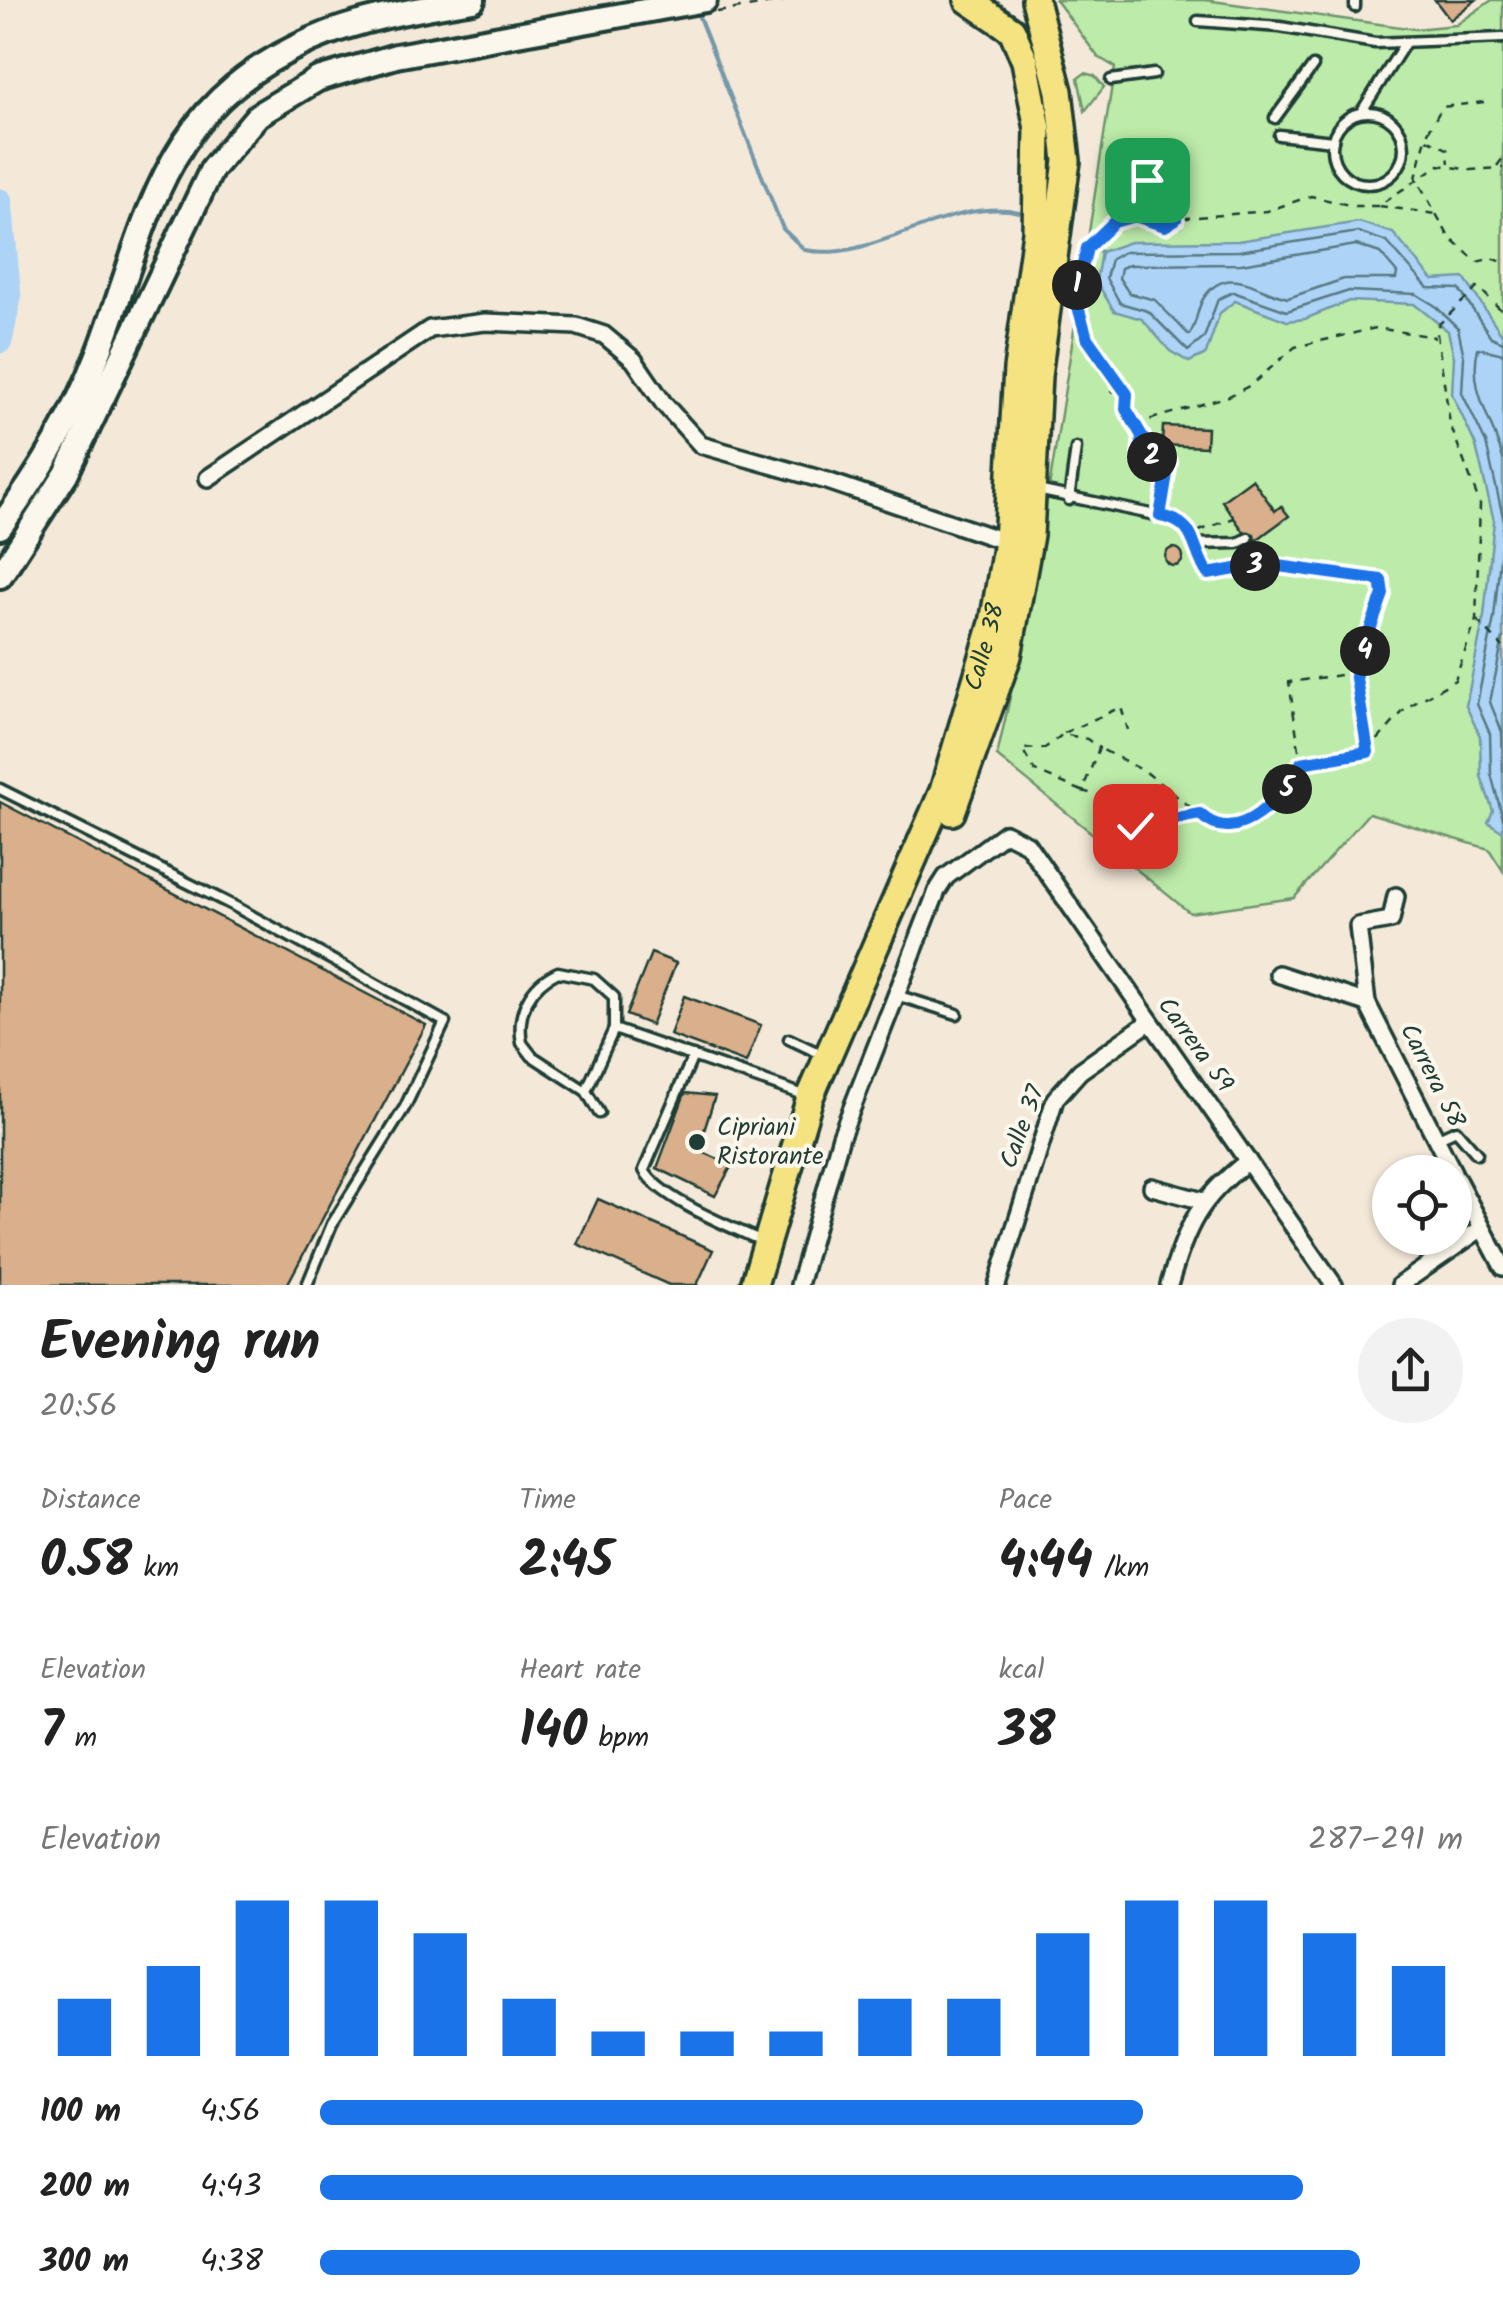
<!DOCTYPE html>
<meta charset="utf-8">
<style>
:root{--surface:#fff;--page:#f2f2f2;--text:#222;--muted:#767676;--accent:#1a73e8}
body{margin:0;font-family:Kalam,sans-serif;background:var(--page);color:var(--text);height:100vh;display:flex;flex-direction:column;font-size:38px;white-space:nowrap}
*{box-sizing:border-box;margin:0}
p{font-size:32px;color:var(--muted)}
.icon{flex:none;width:55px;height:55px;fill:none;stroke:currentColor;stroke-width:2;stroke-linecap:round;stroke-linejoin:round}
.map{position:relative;height:1285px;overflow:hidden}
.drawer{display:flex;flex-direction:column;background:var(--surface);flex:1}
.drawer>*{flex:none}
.controls{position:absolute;left:1372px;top:1155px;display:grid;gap:20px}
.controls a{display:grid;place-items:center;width:100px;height:100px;border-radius:50%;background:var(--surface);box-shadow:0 2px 8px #0004;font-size:50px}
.pin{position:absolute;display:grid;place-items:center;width:85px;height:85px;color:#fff;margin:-42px;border-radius:20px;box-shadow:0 5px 15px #0006}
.km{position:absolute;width:50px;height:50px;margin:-25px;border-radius:50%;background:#222;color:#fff;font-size:28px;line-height:50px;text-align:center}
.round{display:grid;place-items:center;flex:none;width:105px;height:105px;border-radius:52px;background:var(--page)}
.overview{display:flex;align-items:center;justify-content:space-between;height:170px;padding:0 40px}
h1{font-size:55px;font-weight:800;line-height:75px}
.figures{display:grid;grid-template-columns:repeat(3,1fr);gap:15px;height:170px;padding:10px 40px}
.figures div{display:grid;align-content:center}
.figures b{font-size:50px;font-weight:800}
.figures small{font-size:28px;font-weight:400}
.figures p{font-size:28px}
.chart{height:280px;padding:20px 40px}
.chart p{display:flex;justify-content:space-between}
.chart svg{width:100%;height:180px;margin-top:10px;stroke:var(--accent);stroke-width:6}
ul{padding:0 40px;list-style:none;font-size:32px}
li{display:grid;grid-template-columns:160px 120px 1fr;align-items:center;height:75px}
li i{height:25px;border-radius:12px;background:var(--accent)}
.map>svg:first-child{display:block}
</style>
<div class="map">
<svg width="1503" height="1285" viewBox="0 0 1503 1285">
<rect width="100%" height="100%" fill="#f4e9d9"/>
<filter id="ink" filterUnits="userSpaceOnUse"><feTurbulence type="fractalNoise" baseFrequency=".01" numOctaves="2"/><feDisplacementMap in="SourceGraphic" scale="20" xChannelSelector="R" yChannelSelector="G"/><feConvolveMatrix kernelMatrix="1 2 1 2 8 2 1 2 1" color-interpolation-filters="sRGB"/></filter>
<g filter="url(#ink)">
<g fill="#bdeba9" stroke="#6e946e" stroke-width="2.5">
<path d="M1056,0H1205L1415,29L1456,25L1492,0H1503V871L1489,849L1369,813L1294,898L1190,913L997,756C1049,529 1077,297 1115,67L1098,57Z"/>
<polygon points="1085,73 1095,76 1104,87 1085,111 1078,78"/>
</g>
<polygon fill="#add4f7" stroke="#7498a9" stroke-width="2.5" points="1359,222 1393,233 1433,280 1464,278 1503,336 1503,832 1488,822 1493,811 1481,776 1480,736 1466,706 1484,616 1494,521 1476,446 1452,394 1454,357 1448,331 1414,304 1349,301 1305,319 1287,321 1235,301 1220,313 1206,354 1189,362 1170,351 1142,319 1114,311 1096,281 1101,252 1130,242 1238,241"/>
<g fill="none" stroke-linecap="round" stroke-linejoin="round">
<g stroke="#587982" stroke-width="2.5">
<path d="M1356,245L1380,253L1397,273L1396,279H1344L1288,298C1258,292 1227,261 1203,299C1196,311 1197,325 1189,335L1155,300L1129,293L1119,278L1121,268L1128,265L1241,264Z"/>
<polyline points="1503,342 1491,337 1459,289 1428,288 1387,242 1358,232 1239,251 1124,252 1111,259 1106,278 1120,303 1148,311 1188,351 1204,338 1218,299 1233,292 1287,311 1349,291 1416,294 1434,305 1458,328 1464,357 1462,393 1486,443 1503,517"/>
<path d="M1503,354L1478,348C1468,391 1492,418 1503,459"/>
<polyline points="1503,528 1494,618 1477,704 1490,734 1491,774 1503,819"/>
<polyline points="1503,638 1490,702 1502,732 1503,771"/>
</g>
<g stroke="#7498a9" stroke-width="4">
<path d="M697,12L783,229L805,250C873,264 949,196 1019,212"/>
<polyline points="1094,247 1101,252"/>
</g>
<polyline stroke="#add4f7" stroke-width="25" points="0,201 9,298 0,341"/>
</g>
<g fill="#daaf8b" stroke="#1f3d34" stroke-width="2.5">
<polygon points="1435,0 1476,0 1450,20"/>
<polygon points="1145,149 1159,161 1142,182 1128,170"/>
<polygon points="1163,426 1207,428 1206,447 1162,445"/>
<polygon points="1252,479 1275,511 1281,506 1289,516 1255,541 1254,534 1244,532 1222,501"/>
<circle cx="1174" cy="557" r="9"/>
<polygon points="0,802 426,1025 287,1285 0,1285"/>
<polygon points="651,953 676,963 651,1025 626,1015"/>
<polygon points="684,996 761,1025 746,1063 670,1035"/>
<polygon points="685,1093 715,1096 698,1150 732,1165 715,1196 657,1168"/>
<polygon points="598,1199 713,1250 697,1285 669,1285 577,1244"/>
</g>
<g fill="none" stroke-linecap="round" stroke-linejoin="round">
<g stroke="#1f3d34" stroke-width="15">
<g id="lane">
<polyline points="1355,7 1355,0"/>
<polyline points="1198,21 1280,27 1375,43 1503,38"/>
<polyline points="1111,80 1154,74"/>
<polyline points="1362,111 1405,43"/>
<circle cx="1368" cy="148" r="36"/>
<polyline points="1275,118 1313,66"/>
<polyline points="1279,135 1333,141"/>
<path d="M1037,490L1179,520C1197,537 1195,555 1208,574L1265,564L1381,580L1383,594L1355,673"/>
<polyline points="1069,500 1076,448"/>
<polyline points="1196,544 1238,543 1248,538"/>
<polyline points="0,789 234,906 445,1022 405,1107 332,1224 307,1285"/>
<polyline points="896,995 957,1014"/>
<polyline points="614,1029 804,1095"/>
<polyline points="789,1039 821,1054"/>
<path d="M693,1056L644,1170C658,1198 731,1227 760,1240"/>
<path d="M586,1091L532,1056L522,1043C516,1012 530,985 558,972L594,979L614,997V1029L586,1091L599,1113"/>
<polyline points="1436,1139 1456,1130 1477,1154"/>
</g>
</g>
<g stroke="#1f3d34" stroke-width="22">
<g id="street">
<polyline points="208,478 430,329 485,322 576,326 604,335 634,360 664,404 701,445 827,481 1007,542"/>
<polyline points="1278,974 1367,1003 1358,926 1391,920 1396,896"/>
<polyline points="1367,1003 1453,1172"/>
<polyline points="1455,1176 1503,1267"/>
<polyline points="1152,1187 1203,1201"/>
<polyline points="799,1285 841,1136 937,891 946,877 1005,833 1027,844 1334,1285"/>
<polyline points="997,1285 1055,1099 1080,1071 1148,1023"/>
<path d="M1169,1285C1187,1226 1198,1199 1248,1161"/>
<polyline points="1400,1285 1482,1228"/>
</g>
</g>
<g stroke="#1f3d34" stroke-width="30">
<g id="secondary">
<path d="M0,527C40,473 74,417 98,355C150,219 160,106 311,40C361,18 420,9 473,0"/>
<polyline points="0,576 66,474 212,169 258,115 318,79 396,56 705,0"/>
</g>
</g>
<g stroke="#1f3d34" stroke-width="32">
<g id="primary">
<polyline points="952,812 1008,656 1030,535 1038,376 1067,161 1059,91 1035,0"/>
<path id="s1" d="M754,1285L810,1097L943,791L993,623L1007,542L1017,369L1036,232L1038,129L1025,61L1012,30L968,0"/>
</g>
</g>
<g stroke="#1f3d34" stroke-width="2.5" stroke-dasharray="8 8" stroke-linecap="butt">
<polyline points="717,12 790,0"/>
<polyline points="1484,102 1442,107 1427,134 1416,178 1449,237 1477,262 1492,258 1503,262"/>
<polyline points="1427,139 1447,149 1449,163"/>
<polyline points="1167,157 1139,186 1176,219 1267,211 1311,196 1353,206 1378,206 1439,165 1471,170 1503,168"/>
<polyline points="1497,166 1503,158"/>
<polyline points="1379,206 1436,214"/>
<path d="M1110,391L1127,394C1126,419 1144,428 1140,454L1169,462L1162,508"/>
<path d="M1127,394C1095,352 1048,291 1095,240C1105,229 1119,216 1135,217C1145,217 1154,225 1165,226L1174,220"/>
<polyline points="1135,424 1229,396 1251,385 1295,347 1376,328 1435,337"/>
<polyline points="1199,531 1234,518"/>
<polyline points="1477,620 1503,647"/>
<polygon points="1355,673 1367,752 1301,763 1289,682"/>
<polyline points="1064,733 1121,707 1128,730"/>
<polyline points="1367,752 1406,708 1455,680 1476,620 1480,504 1450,424 1436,327 1478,287 1503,312"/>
<polyline points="1082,791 1035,771 1022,749 1045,748 1063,734 1087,739 1099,748 1082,791 1116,800 1135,826 1199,814 1146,772 1099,748"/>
<path d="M1199,814C1236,851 1284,795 1300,765"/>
</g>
<use href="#lane" stroke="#fbf7ec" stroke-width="8"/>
<use href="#street" stroke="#fbf7ec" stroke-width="15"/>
<use href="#secondary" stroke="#fbf7ec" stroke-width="22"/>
<use href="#primary" stroke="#f5e382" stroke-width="25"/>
</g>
</g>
<g fill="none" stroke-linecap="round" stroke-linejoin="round" filter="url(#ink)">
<g stroke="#fff" stroke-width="20">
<path id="route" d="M1135,826L1200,814C1237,851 1285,794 1301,763L1368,752L1355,672L1383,594L1381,580L1264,564L1208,574C1191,549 1198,522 1160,516L1169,462L1140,454L1142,436L1126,409L1127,394L1087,338L1075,296L1087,248L1114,222L1135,216L1165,226L1176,219L1139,186L1147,180"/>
</g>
<use href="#route" stroke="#1a73e8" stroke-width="12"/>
</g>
<circle fill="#1f3d34" stroke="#fbf7ec" stroke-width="4" cx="697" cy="1142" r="10"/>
<g text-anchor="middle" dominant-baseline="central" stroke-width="8" stroke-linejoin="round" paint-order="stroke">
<g font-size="25" fill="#1f3d34" stroke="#fbf7ec">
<text stroke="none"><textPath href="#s1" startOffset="680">Calle 38</textPath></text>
<text transform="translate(1195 1045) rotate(54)">Carrera 59</text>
<text transform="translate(1432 1076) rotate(63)">Carrera 58</text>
<text transform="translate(1023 1127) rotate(-70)">Calle 37</text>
</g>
<g font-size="25" fill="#1f3d34" stroke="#fbf7ec" text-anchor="start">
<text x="717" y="1128">Cipriani<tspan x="717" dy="29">Ristorante</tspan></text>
</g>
</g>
</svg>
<div class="controls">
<a><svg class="icon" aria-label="locate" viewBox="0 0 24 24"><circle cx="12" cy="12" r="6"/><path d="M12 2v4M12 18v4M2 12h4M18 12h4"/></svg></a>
</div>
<div class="pin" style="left:1147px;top:180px;background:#1e9e55"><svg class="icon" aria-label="arrive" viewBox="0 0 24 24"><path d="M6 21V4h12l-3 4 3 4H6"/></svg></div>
<div class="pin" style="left:1135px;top:826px;background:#d93025"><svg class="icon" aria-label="check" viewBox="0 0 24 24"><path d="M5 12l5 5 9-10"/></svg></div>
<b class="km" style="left:1077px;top:285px">1</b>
<b class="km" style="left:1152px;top:457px">2</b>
<b class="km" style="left:1255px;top:566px">3</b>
<b class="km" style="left:1365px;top:651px">4</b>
<b class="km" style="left:1287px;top:789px">5</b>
</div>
<section class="drawer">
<div class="overview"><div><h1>Evening run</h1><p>20:56</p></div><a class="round"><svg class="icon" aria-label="share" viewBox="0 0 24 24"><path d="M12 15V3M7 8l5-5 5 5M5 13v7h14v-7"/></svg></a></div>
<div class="figures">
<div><p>Distance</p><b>0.58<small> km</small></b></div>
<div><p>Time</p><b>2:45</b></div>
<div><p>Pace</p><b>4:44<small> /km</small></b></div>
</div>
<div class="figures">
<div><p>Elevation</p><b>7<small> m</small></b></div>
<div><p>Heart rate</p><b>140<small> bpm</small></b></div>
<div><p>kcal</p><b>38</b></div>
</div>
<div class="chart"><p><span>Elevation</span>287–291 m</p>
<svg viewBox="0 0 160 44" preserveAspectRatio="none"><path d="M5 44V30M15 44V22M25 44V6M35 44V6M45 44V14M55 44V30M65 44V38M75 44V38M85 44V38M95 44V30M105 44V30M115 44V14M125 44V6M135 44V6M145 44V14M155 44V22"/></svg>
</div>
<ul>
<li><b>100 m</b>4:56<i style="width:72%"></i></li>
<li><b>200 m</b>4:43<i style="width:86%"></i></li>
<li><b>300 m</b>4:38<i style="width:91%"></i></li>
</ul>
</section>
